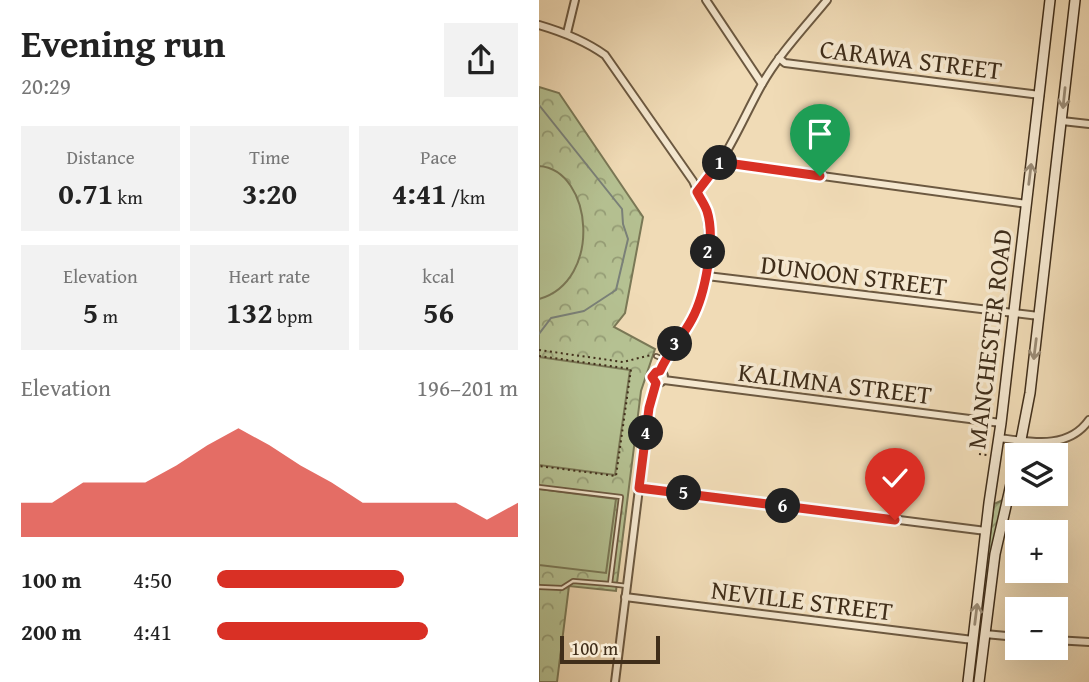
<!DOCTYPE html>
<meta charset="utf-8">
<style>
:root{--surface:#fff;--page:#f2f2f2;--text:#222;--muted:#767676;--accent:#d93025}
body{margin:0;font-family:"Gentium Book Plus",serif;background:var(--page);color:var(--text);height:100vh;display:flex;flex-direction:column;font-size:26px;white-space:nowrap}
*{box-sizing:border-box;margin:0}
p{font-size:23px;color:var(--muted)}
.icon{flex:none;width:38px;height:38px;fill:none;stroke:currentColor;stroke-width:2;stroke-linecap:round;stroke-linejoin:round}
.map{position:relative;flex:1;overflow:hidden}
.side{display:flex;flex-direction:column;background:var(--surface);width:539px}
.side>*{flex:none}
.tools{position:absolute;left:466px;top:443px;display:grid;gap:14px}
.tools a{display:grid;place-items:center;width:63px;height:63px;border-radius:0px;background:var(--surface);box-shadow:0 7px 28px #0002;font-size:35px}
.scale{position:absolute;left:21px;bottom:18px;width:100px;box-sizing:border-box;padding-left:7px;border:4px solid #402e1a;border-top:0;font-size:19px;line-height:24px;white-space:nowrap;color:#402e1a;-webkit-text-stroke:5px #f5e8d0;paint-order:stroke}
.pin{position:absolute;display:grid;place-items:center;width:60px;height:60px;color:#fff;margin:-72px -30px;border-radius:50% 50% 50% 0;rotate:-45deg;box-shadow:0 0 7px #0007}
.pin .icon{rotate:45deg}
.km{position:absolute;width:35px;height:35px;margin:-18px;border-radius:50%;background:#222;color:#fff;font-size:19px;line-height:35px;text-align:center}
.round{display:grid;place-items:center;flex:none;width:74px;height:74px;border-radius:0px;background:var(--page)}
.summary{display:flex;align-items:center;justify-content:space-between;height:119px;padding:0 21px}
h1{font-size:38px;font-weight:700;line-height:52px}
.stats{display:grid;grid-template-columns:repeat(3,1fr);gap:10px;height:119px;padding:7px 21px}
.stats div{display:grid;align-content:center;border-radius:0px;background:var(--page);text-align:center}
.stats b{font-size:30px;font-weight:700}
.stats small{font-size:19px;font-weight:400}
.stats p{font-size:19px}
.chart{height:196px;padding:14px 21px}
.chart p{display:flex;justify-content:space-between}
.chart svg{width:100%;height:126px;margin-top:7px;fill:var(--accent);opacity:.7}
ul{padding:0 21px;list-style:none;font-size:23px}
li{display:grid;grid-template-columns:112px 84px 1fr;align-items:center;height:52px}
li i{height:18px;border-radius:9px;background:var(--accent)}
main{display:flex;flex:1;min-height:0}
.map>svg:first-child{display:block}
</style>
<main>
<section class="side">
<div class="summary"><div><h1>Evening run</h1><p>20:29</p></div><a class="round"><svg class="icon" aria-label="share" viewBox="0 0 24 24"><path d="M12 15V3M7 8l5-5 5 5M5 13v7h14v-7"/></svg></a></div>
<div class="stats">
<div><p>Distance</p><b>0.71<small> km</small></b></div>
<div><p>Time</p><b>3:20</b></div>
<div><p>Pace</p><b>4:41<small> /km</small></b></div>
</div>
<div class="stats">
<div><p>Elevation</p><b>5<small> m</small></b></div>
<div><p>Heart rate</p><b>132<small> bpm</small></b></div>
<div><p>kcal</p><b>56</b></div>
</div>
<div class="chart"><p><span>Elevation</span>196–201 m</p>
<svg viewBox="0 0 160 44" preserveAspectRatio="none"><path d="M0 44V32L10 32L20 25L30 25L40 25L50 19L60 12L70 6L80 12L90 19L100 25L110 32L120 32L130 32L140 32L150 38L160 32V44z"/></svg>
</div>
<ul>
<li><b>100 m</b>4:50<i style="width:62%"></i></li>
<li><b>200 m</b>4:41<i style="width:70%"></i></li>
</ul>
</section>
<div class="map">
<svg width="550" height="682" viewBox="0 0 550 682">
<defs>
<pattern id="forest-crowns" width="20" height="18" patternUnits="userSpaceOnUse" patternTransform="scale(1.75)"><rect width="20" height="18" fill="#b5c192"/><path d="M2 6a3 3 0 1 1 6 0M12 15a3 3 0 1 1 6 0" fill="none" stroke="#959d76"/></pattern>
<pattern id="garden-furrows" width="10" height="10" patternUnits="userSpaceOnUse" patternTransform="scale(1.75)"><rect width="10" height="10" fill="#b5c192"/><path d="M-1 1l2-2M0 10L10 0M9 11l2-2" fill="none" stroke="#959d76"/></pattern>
</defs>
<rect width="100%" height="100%" fill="#f0dbb6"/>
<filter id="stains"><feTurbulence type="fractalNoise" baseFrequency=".00286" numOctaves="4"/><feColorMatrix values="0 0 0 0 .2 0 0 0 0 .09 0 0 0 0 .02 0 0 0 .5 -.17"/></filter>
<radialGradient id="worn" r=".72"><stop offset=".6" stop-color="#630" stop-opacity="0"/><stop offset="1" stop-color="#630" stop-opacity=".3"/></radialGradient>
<polygon fill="url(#forest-crowns)" stroke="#7a7856" stroke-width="2" points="0,87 20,93 104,217 86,313 75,327 116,349 102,391 77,591 30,586 18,682 0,682"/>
<polygon fill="url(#garden-furrows)" stroke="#7a7856" stroke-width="2" points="464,500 436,682 432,682 455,504"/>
<g fill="#b5c192" stroke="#7a7856" stroke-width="2">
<path d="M0,166C54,170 64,281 0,299Z"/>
<polygon points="0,357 91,370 76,475 0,465"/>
<polygon points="0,489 77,499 67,573 0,565"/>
</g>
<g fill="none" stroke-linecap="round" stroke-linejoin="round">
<polyline stroke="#7a8179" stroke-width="2" points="0,105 83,209 84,224 89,239 77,290 45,311 12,318 0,334"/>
<g stroke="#6c5941" stroke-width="6">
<g id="lane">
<polyline points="117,356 126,360"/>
<polyline points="0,487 82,497 71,584 88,586"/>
<polyline points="0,587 23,588 34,581 71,584"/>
</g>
</g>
<g stroke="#6c5941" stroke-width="10">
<g id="street">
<polyline points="167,0 223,84"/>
<path d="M0,25C24,32 45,40 66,55L154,181L168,212L170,241L168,276L153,319L130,351L121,371"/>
<polyline points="28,33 36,0"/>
<polyline points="240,58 246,63 501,95"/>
<polyline points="523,121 550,124"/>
<polyline points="181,162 488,204"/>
<path d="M158,192C187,162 202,122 222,86C240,54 265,28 288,0"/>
<polyline points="168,276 500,316"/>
<circle cx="119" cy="377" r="6"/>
<polyline points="125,380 462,423"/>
<path d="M460,438C492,442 529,450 550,420"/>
<polyline points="100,487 447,531"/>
<polyline points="86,597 434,640"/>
<polyline points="446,634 478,637"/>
<polyline points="516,640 550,642"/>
<polyline points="76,682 110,408 117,383"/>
</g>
</g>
<g stroke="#402e1a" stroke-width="12">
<g id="secondary">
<polyline points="479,455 491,393 536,0"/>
<polyline points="429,682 450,503 462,423 511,0"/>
<polyline points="440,682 456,554 478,458"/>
</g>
</g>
<g stroke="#402e1a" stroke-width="2" stroke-dasharray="2 3.5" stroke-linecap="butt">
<polyline points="0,350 84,362 112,355"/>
<polyline points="0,356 92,369 77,476 0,466"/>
<polyline points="440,454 448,455"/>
</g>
<use href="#lane" stroke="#f5e8d0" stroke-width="2.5"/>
<use href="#street" stroke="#f5e8d0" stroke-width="6"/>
<use href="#secondary" stroke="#f5e8d0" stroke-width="9"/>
</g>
<defs><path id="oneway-shaft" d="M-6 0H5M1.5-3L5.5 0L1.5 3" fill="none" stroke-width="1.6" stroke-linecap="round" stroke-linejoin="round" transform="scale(1.75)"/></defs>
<g stroke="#9a8b75">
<use href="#oneway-shaft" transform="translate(525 98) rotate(96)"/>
<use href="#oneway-shaft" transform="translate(491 174) rotate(-83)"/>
<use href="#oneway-shaft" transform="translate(496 349) rotate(97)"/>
<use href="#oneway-shaft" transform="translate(437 614) rotate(-83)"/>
</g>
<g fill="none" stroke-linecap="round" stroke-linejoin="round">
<g stroke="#fff" stroke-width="14">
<path id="route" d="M281,176L181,162L158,192C161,198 166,205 168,211C177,239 166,295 153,319C143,338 129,352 121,371L117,372L113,377L117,383L110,408L100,488L356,520"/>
</g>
<use href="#route" stroke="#d93025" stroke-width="9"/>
</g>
<g text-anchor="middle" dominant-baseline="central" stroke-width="7" stroke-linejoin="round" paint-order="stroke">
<g font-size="26" fill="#402e1a" stroke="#f5e8d0">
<text transform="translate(372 59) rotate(7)">CARAWA STREET</text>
<text transform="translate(315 275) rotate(7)">DUNOON STREET</text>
<text transform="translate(450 339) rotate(-83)">MANCHESTER ROAD</text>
<text transform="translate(296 383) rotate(7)">KALIMNA STREET</text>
<text transform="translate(263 600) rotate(7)">NEVILLE STREET</text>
</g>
</g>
<rect width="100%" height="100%" filter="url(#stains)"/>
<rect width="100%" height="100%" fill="url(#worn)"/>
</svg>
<div class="tools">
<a><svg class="icon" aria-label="layers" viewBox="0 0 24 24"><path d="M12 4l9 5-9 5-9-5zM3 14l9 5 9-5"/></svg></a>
<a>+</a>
<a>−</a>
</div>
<div class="scale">100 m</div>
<div class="pin" style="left:281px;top:176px;background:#1e9e55"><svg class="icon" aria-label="arrive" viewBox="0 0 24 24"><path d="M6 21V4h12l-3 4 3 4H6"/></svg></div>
<div class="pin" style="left:356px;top:520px;background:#d93025"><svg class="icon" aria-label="check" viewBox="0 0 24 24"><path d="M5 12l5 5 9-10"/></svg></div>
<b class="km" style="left:181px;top:163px">1</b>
<b class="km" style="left:169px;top:252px">2</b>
<b class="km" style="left:136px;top:344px">3</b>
<b class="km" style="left:107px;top:433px">4</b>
<b class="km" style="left:145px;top:493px">5</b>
<b class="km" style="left:244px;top:506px">6</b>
</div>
</main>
